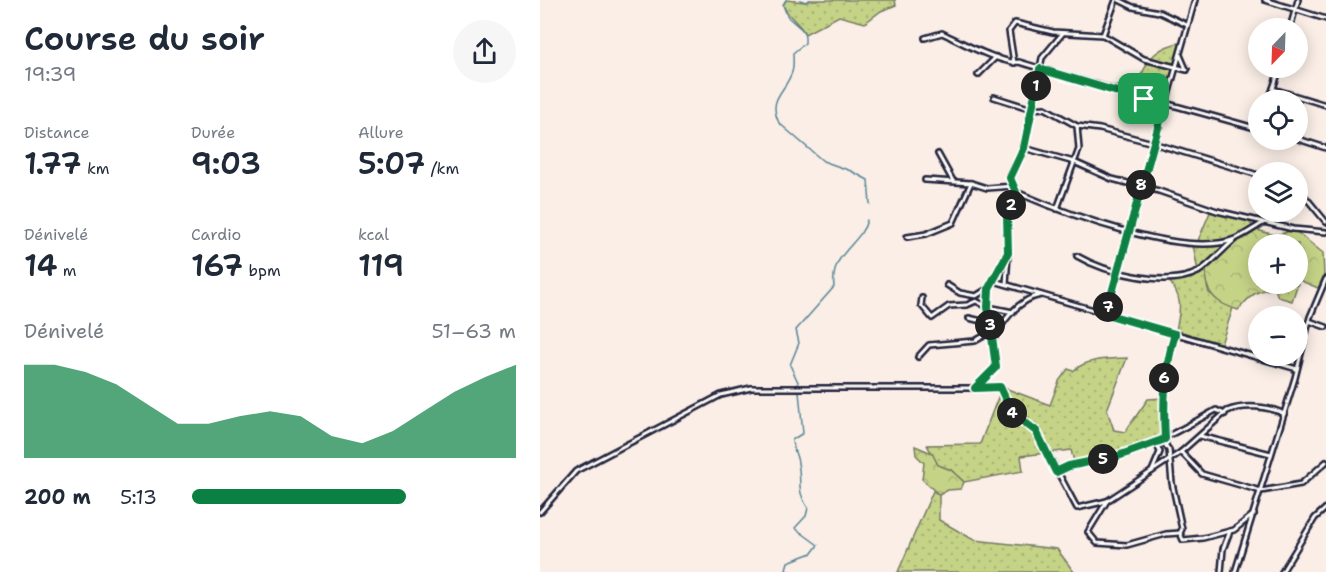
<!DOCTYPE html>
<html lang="fr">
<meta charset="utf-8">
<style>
:root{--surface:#fff;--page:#f6f6f7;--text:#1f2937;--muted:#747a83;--accent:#0b8043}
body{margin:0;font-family:"Shantell Sans",sans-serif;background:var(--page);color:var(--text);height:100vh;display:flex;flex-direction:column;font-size:22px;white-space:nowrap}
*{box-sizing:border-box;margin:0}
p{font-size:20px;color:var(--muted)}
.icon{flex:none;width:33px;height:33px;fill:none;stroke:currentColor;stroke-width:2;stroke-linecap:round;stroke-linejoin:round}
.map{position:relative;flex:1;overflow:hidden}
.details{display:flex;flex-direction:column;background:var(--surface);width:540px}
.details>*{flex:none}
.needle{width:39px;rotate:203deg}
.controls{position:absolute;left:708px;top:18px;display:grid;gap:12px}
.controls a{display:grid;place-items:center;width:60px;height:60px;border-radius:50%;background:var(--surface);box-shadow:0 3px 15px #0003;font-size:30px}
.pin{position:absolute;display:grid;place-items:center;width:51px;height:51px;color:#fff;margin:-26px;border-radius:12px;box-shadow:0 3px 9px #0006}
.km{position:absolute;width:30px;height:30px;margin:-15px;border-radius:50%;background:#222;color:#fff;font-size:16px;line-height:30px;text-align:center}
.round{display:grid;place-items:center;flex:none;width:63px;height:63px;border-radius:32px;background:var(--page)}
.head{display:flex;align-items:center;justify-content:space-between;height:102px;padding:0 24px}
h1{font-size:33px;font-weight:600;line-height:45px}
.stats{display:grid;grid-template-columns:repeat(3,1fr);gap:9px;height:102px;padding:6px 24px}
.stats div{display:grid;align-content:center}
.stats b{font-size:30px;font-weight:600}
.stats small{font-size:16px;font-weight:400}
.stats p{font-size:16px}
.chart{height:168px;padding:12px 24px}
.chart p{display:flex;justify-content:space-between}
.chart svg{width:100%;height:108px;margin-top:6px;fill:var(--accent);opacity:.7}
ul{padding:0 24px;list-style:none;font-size:20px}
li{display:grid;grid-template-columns:96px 72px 1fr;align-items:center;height:45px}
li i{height:15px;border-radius:8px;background:var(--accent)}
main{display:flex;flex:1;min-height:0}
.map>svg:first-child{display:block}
</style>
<main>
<section class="details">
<div class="head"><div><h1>Course du soir</h1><p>19:39</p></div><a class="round"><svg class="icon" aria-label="share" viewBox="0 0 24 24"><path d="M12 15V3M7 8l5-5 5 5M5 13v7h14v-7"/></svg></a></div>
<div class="stats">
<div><p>Distance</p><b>1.77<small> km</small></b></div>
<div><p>Durée</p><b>9:03</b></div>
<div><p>Allure</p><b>5:07<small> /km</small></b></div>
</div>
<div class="stats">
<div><p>Dénivelé</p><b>14<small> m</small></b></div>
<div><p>Cardio</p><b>167<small> bpm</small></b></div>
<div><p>kcal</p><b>119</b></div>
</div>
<div class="chart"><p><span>Dénivelé</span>51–63 m</p>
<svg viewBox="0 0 160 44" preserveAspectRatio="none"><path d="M0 44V6L10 6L20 9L30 14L40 22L50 30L60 30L70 27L80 25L90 27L100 35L110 38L120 33L130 25L140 17L150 11L160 6V44z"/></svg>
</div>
<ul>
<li><b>200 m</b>5:13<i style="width:66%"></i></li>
</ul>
</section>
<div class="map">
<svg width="786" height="572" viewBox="0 0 786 572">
<defs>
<pattern id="grass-dots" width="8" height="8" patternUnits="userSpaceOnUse" patternTransform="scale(1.5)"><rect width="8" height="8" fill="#c5d387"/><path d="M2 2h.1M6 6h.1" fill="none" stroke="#a9b575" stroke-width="1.8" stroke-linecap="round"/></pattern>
<pattern id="forest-crowns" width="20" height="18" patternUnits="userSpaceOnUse" patternTransform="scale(1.5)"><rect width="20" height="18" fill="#c5d387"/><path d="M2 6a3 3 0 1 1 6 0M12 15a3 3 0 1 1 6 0" fill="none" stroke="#a9b575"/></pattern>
</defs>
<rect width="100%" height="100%" fill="#faeee6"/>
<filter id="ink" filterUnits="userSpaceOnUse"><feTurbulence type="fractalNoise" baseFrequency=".0167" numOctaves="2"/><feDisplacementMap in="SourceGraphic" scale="12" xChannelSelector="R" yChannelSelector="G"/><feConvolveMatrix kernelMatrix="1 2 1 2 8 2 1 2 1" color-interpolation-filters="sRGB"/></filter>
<g filter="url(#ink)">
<g fill="url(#grass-dots)" stroke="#747a61" stroke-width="1.5">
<path d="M246,0L265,2L270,0H355L356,5L341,11L325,23L299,16L265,34C259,22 249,19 243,5Z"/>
<path d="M644,42L625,103L588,95L567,87C575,84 583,88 590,85C610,77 599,49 644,42Z"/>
<path d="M671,210L707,219L714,228L667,286L669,293L693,308L680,347L635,334C641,310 644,295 625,277L658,272L654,249L648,242L657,243Z"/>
<path d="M587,358L567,410L574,430L585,432L608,399L623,398L625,439L578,456L535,465L531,450L481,456L483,471L424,482L411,470L398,465L387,445L440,444L462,387L510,405L519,381L528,369L533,371C547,358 569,359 587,358Z"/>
<polygon points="393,491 399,495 399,520 434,540 517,549 534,572 358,572"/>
</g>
<g fill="url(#forest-crowns)" stroke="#747a61" stroke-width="1.5" fill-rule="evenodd">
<path d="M714,228C728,235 740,237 753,229L783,253L784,275L778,288L759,280L752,301L738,297L735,289C716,289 710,296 698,310C683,305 672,300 667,285C658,258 694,239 714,228ZM718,244H758V284H718Z"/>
<polygon points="375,446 392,453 398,465 411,470 424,482 421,489 408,490 399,495 382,479 384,463 376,455"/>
</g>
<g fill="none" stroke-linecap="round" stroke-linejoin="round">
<g stroke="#568597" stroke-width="1.5">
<path d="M246,0L243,5C245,9 246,16 250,19C259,28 266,28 265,43L253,53C253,59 254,66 252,72C245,93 227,98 239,123L283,161L311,171L328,180L330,204"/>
<polyline points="260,0 266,2 270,0"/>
<path d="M248,572L246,569L248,562L272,553L278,545L255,528L266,516L268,508C256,491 262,482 258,463C257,454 252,448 252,440L263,433L258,382L250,365L259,343L256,330L294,287C290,252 321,245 327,220"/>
</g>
<g stroke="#22223b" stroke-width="8">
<g id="minor">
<polyline points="579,0 593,7 619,12 647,25"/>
<polyline points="725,0 786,19"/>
<polyline points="750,28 758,0"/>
<path d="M523,33L502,58L484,148L470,178L476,192C525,213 645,259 695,239C705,235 714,228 723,223"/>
<polyline points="563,35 576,0"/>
<path d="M385,38L402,33C417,40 463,65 479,62C558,86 639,106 718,129"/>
<polyline points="640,55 646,69"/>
<polyline points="474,63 469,31 475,23 513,32 563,35 604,59 647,70"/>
<polyline points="438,75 456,57"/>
<polyline points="733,89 786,105"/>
<polyline points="454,97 492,109 505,108 537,126 560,129 613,143 718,175"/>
<polyline points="729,100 740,68"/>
<polyline points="758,139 786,148"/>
<polyline points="484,148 534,162 572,179 619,191 677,211 753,229 786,232"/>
<polyline points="398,154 413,181"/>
<polyline points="385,180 431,183 447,188 474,186"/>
<polyline points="758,188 786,222"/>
<polyline points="517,209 539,149 537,126"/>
<polyline points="367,237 386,234 413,223 431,183"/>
<path d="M537,256C566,273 627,288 658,272C670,265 682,250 693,241"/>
<polyline points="454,281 757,369"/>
<polyline points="466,284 468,255"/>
<polyline points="407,285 420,293 436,296 449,288"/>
<polyline points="382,298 381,305 392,318 409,306 427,305 436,301 448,307 473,312"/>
<polyline points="566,314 655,0"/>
<polyline points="429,318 450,323"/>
<polyline points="769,321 786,327"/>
<path d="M635,334C623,371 622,406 626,446L629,450L632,483L642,529L640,533L643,540L663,538L694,530L714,514"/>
<path d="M453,341C462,322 478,299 501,295"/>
<polyline points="378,357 389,345 435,341 451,332"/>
<path d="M437,387H460L472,413L496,431L537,508L567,501L641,452L687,411C704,404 728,406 744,414"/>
<polyline points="660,436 731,454"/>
<polyline points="641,452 662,474 721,491 761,484 786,462"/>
<polyline points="612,471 620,452 616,443"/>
<path d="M516,472C536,463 558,462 579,456C614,445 644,428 676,410L685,414"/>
<polyline points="567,501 548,532 557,543 587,545 626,534 640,533"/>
<polyline points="0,512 36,471 181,395 211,388 435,388 456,367 448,307 449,288 468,253 467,215 476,192"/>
<polyline points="681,572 683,549 690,531"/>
<polyline points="695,572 755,378 770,317 786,279"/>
<polyline points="742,572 775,518 786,508"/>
</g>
</g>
<use href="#minor" stroke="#fdfcf7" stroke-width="3"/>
</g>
</g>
<g fill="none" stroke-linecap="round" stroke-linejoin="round" filter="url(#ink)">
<g stroke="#fff" stroke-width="12">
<path id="route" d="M500,69L588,95L625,103L566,314L635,334C624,370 623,402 625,439L578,456L529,466L516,472L496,431L472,413L460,387L435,388L456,367L448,307L449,288L468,253L467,215L476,192L470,178L484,148Z"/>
</g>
<use href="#route" stroke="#0b8043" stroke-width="8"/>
</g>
</svg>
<div class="controls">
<a><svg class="needle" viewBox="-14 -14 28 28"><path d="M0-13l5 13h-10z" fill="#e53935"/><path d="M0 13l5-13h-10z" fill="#747a83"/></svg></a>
<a><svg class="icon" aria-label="locate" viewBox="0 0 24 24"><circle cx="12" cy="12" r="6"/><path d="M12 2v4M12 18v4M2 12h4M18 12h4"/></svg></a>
<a><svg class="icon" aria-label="layers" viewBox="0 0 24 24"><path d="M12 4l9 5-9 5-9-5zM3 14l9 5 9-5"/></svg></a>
<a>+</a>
<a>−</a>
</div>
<div class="pin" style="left:604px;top:99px;background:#1e9e55"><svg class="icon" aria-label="arrive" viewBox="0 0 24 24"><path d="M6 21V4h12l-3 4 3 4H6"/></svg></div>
<b class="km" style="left:496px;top:86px">1</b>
<b class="km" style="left:471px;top:205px">2</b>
<b class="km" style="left:450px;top:325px">3</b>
<b class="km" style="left:472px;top:413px">4</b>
<b class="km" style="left:563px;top:459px">5</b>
<b class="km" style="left:624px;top:378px">6</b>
<b class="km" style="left:568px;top:307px">7</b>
<b class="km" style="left:601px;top:185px">8</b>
</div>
</main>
